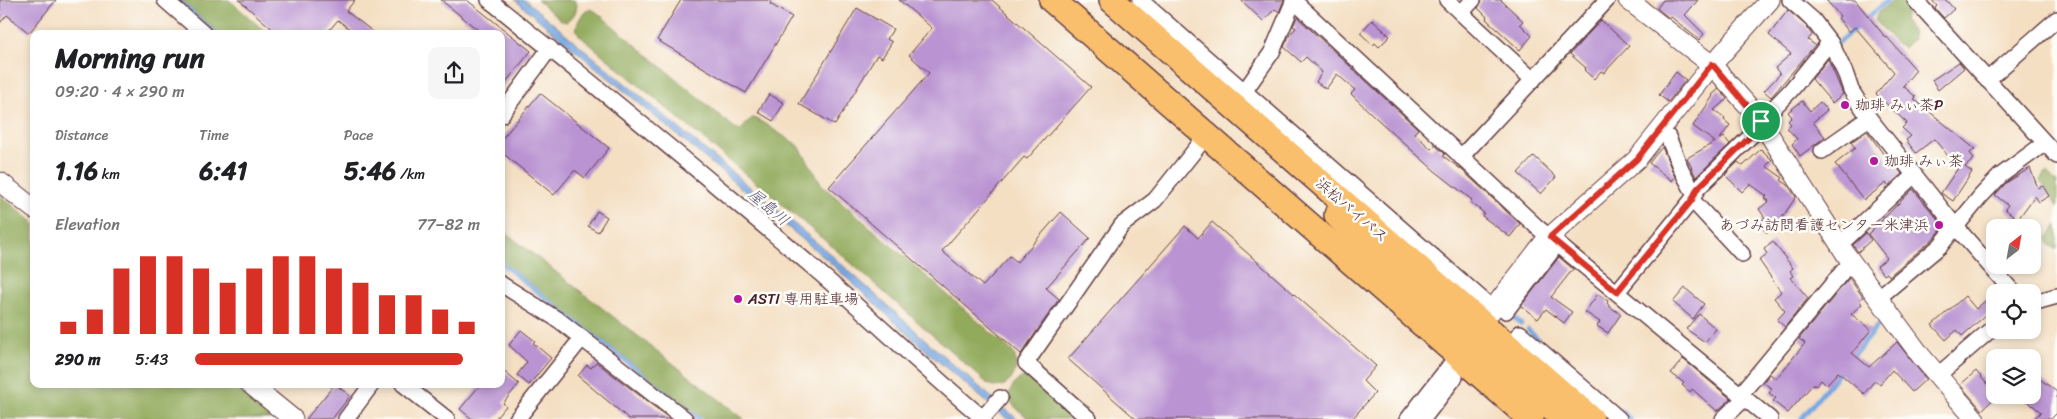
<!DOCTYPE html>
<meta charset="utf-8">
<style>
:root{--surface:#fff;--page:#f6f6f6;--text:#202124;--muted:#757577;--accent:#d93025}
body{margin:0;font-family:Sriracha,"Klee One",sans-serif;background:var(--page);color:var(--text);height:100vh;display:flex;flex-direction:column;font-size:19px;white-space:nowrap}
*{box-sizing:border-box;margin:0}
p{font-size:16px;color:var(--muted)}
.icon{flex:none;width:28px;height:28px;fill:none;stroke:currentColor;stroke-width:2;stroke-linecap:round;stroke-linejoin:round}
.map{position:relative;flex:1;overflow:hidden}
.details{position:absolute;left:30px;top:30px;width:475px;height:358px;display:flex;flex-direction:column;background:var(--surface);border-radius:10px;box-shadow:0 2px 8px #0003}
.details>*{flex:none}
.needle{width:32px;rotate:31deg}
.buttons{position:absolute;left:1986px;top:219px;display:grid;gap:10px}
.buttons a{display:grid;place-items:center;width:55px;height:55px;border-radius:10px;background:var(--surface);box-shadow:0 2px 8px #0003;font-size:25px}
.pin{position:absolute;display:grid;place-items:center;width:42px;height:42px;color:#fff;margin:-21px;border:2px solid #fff;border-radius:50%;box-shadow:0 1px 5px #0007}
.round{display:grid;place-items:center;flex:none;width:52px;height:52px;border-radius:10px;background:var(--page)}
.summary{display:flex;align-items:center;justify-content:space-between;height:85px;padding:0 25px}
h1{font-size:28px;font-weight:700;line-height:38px}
.stats{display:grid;grid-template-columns:repeat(3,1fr);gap:8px;height:85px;padding:5px 25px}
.stats div{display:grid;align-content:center}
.stats b{font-size:25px;font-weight:700}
.stats small{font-size:14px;font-weight:400}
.stats p{font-size:14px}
.chart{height:140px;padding:10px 25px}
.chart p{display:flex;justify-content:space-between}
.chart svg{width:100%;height:90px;margin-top:5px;stroke:var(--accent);stroke-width:6}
ul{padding:0 25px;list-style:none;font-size:16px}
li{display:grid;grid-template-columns:80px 60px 1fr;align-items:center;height:38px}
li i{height:12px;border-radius:6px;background:var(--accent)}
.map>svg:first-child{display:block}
</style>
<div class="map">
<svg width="2057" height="419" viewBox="0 0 2057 419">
<rect width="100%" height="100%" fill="#fdfcf7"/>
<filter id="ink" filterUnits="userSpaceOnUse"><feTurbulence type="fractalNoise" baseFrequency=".02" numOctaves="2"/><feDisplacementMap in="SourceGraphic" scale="10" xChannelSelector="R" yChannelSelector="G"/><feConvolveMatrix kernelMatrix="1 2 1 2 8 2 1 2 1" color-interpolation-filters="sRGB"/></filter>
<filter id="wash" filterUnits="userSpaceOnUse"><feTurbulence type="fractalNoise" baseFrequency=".0096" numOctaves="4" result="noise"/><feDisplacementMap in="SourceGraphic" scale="20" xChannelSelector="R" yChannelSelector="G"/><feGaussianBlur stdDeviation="1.12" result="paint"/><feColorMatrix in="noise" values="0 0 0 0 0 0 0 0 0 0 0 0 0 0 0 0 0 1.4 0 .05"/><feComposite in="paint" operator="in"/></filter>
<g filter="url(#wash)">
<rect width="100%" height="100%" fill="#f4dfc3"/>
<g fill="#91aa5b" stroke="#6e6443">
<polygon points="180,0 229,0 268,34 220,34"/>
<path d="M537,0H574L577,4C576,13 574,17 566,22L561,20Z"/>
<polygon points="1893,0 1906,0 1910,6 1904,21 1912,31 1913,39 1904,48 1896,44 1875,20 1878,13"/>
<path d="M589,9L595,11L736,129L741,130L752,118L757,119L799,146L822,185L1013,352C1023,370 1007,395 988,384L834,248L580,36L576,29C578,21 581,14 589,9Z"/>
<polygon points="2047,173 2057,183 2057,207 2041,181 2043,175"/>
<polygon points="0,195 34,223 34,384 233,384 276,419 0,419"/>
<polygon points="2057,225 2057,249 2055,249 2049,245 2047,238"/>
<polygon points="501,229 744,419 703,419 501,261"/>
<path d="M1028,376L1033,378L1080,419H1029L1013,405L1009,395C1012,385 1018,377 1028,376Z"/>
</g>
<polygon fill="#77a7e2" stroke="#606386" points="515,0 525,0 829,253 949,361 1017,419 1007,419 932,356 825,258"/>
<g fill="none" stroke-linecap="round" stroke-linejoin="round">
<g stroke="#77a7e2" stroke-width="4.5">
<polyline points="177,0 216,34"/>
<polyline points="1865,20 1888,0"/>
<polyline points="1837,44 1859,25"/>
<polyline points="501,263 699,419"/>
<polyline points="1511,315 1521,324"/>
<polyline points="1528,330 1537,338"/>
<polyline points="1543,343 1572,368"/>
<polyline points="1851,359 1878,325"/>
<polyline points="1621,411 1630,419"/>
<polyline points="1801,419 1842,369"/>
</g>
</g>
<g id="blocks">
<g fill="#b993d2">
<polygon points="0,0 56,0 29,33 7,15 0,23"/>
<polygon points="239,0 355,0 346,11 376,34 356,34 338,20 326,34 278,34"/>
<polygon points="441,0 467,0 531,51 501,88 501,34 483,34"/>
<polygon points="681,0 772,0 770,4 792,17 746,93 657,40"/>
<polygon points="899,0 992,0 1091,87 1027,159 1024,157 942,251 983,286 1010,256 1017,262 1061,212 1090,238 1046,288 1059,299 1021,354 829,187 929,73 909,55 932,28"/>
<polygon points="1241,0 1284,0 1279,12 1275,9 1263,21"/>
<polygon points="1482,0 1501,0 1523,21 1520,24 1532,36 1520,50 1486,19 1487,17 1478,8"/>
<polygon points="1663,0 1698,0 1685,15 1704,34 1699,40 1670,16 1669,18 1657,8"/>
<polygon points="1826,0 1855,0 1886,38 1887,37 1916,70 1903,86 1916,97 1914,99 1975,149 1970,153 1974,159 1965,167 1972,172 1953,201 1941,193 1958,168 1934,139 1916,153 1906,140 1911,136 1902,128 1907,123 1876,94 1894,72 1855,27 1849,32 1838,18 1840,16"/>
<polygon points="1932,0 1946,0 1954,9 1944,18 1935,8 1937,6"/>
<polygon points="857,8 893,29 887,39 892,42 882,58 877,55 835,125 799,104"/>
<polygon points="1788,10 1806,26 1812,35 1808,40 1815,45 1771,97 1764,91 1780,74 1775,68 1791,54 1769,35"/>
<polygon points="1297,17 1418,129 1414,133 1431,149 1435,145 1445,154 1443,156 1462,170 1520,224 1510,237 1482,216 1484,213 1470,202 1472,200 1435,171 1376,118 1351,94 1355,90 1337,74 1326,89 1316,82 1322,72 1306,57 1301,62 1284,47 1290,34 1296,28 1293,26"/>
<polygon points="1372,20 1390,36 1379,47 1375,43 1373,45 1360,33"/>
<polygon points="1601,20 1629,46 1604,73 1601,71 1594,79 1584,70 1586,68 1570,54"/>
<polygon points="1828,59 1843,94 1832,103 1812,79"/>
<polygon points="1959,62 1964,68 1938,90 1932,80"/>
<polygon points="1676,72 1686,80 1668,102 1659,95"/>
<polygon points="1719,89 1727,99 1714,110 1725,118 1724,120 1730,125 1720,139 1724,137 1730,144 1696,177 1687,158 1715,142 1693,126 1713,96 1712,95"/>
<polygon points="540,93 609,148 585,178 576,171 574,171 554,195 501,152 501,140"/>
<polygon points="769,94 784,103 773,121 758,112"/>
<polygon points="1802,101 1810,111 1820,102 1827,110 1813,122 1825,137 1800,156 1792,144 1797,139 1787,128 1791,124 1788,121 1792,117 1788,112"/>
<polygon points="1867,131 1889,162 1891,160 1902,174 1888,186 1886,183 1864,200 1835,164 1855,148 1851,142"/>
<polygon points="1662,147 1675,177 1672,181 1649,163"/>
<polygon points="1761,149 1772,160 1766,166 1783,178 1781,180 1788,185 1796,197 1777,225 1767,233 1758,223 1765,218 1759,209 1769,201 1765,198 1767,196 1750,184 1742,192 1725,175 1738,162 1743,166"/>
<polygon points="1534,156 1556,177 1541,194 1518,173"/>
<polygon points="2030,168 2038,188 2043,186 2049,196 2039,202 2035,196 2018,219 2005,209 2008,205 1995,195 2006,183"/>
<polygon points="1913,189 1944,227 1933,239 1889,276 1887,273 1884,275 1877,266 1887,258 1868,234"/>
<polygon points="597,211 607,217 598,232 588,226"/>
<polygon points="1212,222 1376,366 1363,381 1375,393 1352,419 1136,419 1068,359 1185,226 1198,238"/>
<polygon points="1866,233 1871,240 1858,252 1853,245"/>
<polygon points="1773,242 1793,268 1790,271 1794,276 1791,278 1808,298 1785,327 1777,320 1785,311 1774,298 1781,292 1759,260 1767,254 1764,249"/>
<polygon points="1559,257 1573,269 1551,297 1572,312 1564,323 1546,309 1538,319 1521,306"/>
<polygon points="1849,278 1863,297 1859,300 1862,304 1851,314 1871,330 1852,353 1869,367 1897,342 1926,379 1912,392 1892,370 1880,384 1875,380 1864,394 1838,372 1826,385 1821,380 1816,386 1813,384 1788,413 1773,401 1776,398 1769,393 1772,389 1763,382 1770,374 1776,379 1805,343 1799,339"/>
<polygon points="1685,288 1704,304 1693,319 1673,302"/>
<polygon points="1995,292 1995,307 1962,336 1957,330 1946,340 1932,325 1965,296 1976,309"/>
<polygon points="1598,294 1608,301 1607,303 1610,307 1621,314 1608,333 1597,326 1600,322 1585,312"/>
<polygon points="1699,314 1716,329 1705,342 1686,329"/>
<polygon points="521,330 535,341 533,343 551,358 529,385 517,375 527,362 509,345"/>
<polygon points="1683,359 1731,399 1717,411 1692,389 1690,392 1682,385 1684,383 1671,373"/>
<polygon points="596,362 604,368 670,419 629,419 578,376 587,365 591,368"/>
<polygon points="501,369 519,384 503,403 506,406 495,419 472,419 460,409 481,384 501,384"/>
<polygon points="1976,371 1997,396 1982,410 1960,385"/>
<polygon points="2032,373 2057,392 2057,413 2051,419 2033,419 2041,412 2019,395 2032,395"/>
<polygon points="335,384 350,396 332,419 306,419"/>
</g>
</g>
</g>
<g filter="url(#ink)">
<use href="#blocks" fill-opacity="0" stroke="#643c42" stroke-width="1"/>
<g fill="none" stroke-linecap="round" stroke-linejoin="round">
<g stroke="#643c42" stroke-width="18">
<g id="minor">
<polyline points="165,0 204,34"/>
<path d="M489,0C599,88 708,178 815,269C872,318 926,371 984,419"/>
<polyline points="1140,0 1493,309"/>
<polyline points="1293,0 1537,227 1770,419"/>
<polyline points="1447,0 1533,80"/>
<polyline points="1790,0 1813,20 1832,45 1846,75 1851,90 1869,118 1956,227 2013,292"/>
<polyline points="1915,0 2057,156"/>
<polyline points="1461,13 1473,0"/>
<polyline points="1987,80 2057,19"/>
<polyline points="1239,99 1272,52 1294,0"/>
<polyline points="501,115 550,48"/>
<polyline points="1761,121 1791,90 1830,42"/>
<polyline points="1660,131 1668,137 1681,169 1694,193"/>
<polyline points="1822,151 1869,118"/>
<polyline points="1461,157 1607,0"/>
<polyline points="1692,200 1742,254"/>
<polyline points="1838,244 1847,238 1914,175"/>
<polyline points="501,284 560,321 685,419"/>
<polyline points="1617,292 1692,200 1697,189 1763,124"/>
<polyline points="1878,298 1940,246 1981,196 2000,176 2045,143"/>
<polyline points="2032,303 2057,296"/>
<polyline points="1506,311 1558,243"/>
<polyline points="1508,346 1520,333 1619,419"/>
<polyline points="1937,376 1995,326"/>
<polyline points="403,384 447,419"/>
<polyline points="1741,394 1844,270 1852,263"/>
<polyline points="346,419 372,384"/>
<polyline points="517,419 582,338"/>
<polyline points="982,419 1000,398"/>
<polyline points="1089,419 1026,363 1122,225 1155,200 1207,135"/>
<polyline points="1408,419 1458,355"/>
<polyline points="1423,419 1455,377"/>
<polyline points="1723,419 1745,398"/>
</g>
</g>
<g stroke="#643c42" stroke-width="21">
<g id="tertiary">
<polyline points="1628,0 1712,65 1758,117 1847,256 1921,356 1975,419"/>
<polyline points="0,182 34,209"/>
<polyline points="1475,332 1545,241 1637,159 1712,65 1770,0"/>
<polyline points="250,384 293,419"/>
</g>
</g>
<g stroke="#643c42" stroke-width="28">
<g id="trunk">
<polyline points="1052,0 1531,419"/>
<polyline points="1112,0 1591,419"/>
<polyline points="1337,215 1386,269 1450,325 1466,343"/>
<polyline points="1473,335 1489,354 1564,419"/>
</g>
</g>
<use href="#minor" stroke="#fff" stroke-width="15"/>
<use href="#tertiary" stroke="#fff" stroke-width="19"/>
<use href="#trunk" stroke="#f9bf6d" stroke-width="25"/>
</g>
</g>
<g fill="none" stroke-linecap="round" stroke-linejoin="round" filter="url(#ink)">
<g stroke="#fff" stroke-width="10">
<polygon id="route" points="1712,64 1763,124 1697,189 1692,200 1617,292 1550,237 1637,159"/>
</g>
<use href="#route" stroke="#d93025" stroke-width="6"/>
</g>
<g fill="#b5179e" stroke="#fdfcf7" stroke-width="2">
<circle cx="1845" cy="105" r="5"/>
<circle cx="1874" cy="161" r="5"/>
<circle cx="1939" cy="225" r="5"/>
<circle cx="738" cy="299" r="5"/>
</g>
<g text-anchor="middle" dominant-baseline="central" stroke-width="5" stroke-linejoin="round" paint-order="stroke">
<g font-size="15" fill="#4a1f2b" stroke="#fdfcf7" text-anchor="start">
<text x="1855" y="105">珈琲 みぃ茶P</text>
<text x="1884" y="161">珈琲 みぃ茶</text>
<text x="1929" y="225" text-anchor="end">あづみ訪問看護センター米津浜</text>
<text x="748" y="299">ASTI 専用駐車場</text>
</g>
<g font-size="15" fill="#4a1f2b" stroke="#fdfcf7">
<text transform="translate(1352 210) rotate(41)">浜松バイパス</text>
</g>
<g font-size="16" font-style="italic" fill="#5c5574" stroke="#fdfcf7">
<text transform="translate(769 207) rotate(40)">屋島川</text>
</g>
</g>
</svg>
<div class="buttons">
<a><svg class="needle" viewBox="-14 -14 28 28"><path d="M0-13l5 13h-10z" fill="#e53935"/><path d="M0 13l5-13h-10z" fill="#757577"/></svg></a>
<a><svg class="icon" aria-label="locate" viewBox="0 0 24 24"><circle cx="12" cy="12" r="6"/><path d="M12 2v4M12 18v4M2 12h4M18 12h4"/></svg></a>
<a><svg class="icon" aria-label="layers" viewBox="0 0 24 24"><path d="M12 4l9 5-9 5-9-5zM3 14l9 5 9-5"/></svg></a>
</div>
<div class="pin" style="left:1761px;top:121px;background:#1e9e55"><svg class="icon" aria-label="arrive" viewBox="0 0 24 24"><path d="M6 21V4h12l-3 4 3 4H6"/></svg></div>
<section class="details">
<div class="summary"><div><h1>Morning run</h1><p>09:20 · 4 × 290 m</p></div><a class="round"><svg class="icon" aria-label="share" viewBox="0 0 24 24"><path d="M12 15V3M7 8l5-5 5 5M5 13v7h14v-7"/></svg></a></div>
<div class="stats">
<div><p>Distance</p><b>1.16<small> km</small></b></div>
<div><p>Time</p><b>6:41</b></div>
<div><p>Pace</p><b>5:46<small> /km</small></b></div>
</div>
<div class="chart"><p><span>Elevation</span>77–82 m</p>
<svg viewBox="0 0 160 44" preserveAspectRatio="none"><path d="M5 44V38M15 44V32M25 44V12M35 44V6M45 44V6M55 44V12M65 44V19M75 44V12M85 44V6M95 44V6M105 44V12M115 44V19M125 44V25M135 44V25M145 44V32M155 44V38"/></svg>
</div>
<ul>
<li><b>290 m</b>5:43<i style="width:94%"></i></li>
</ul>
</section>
</div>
